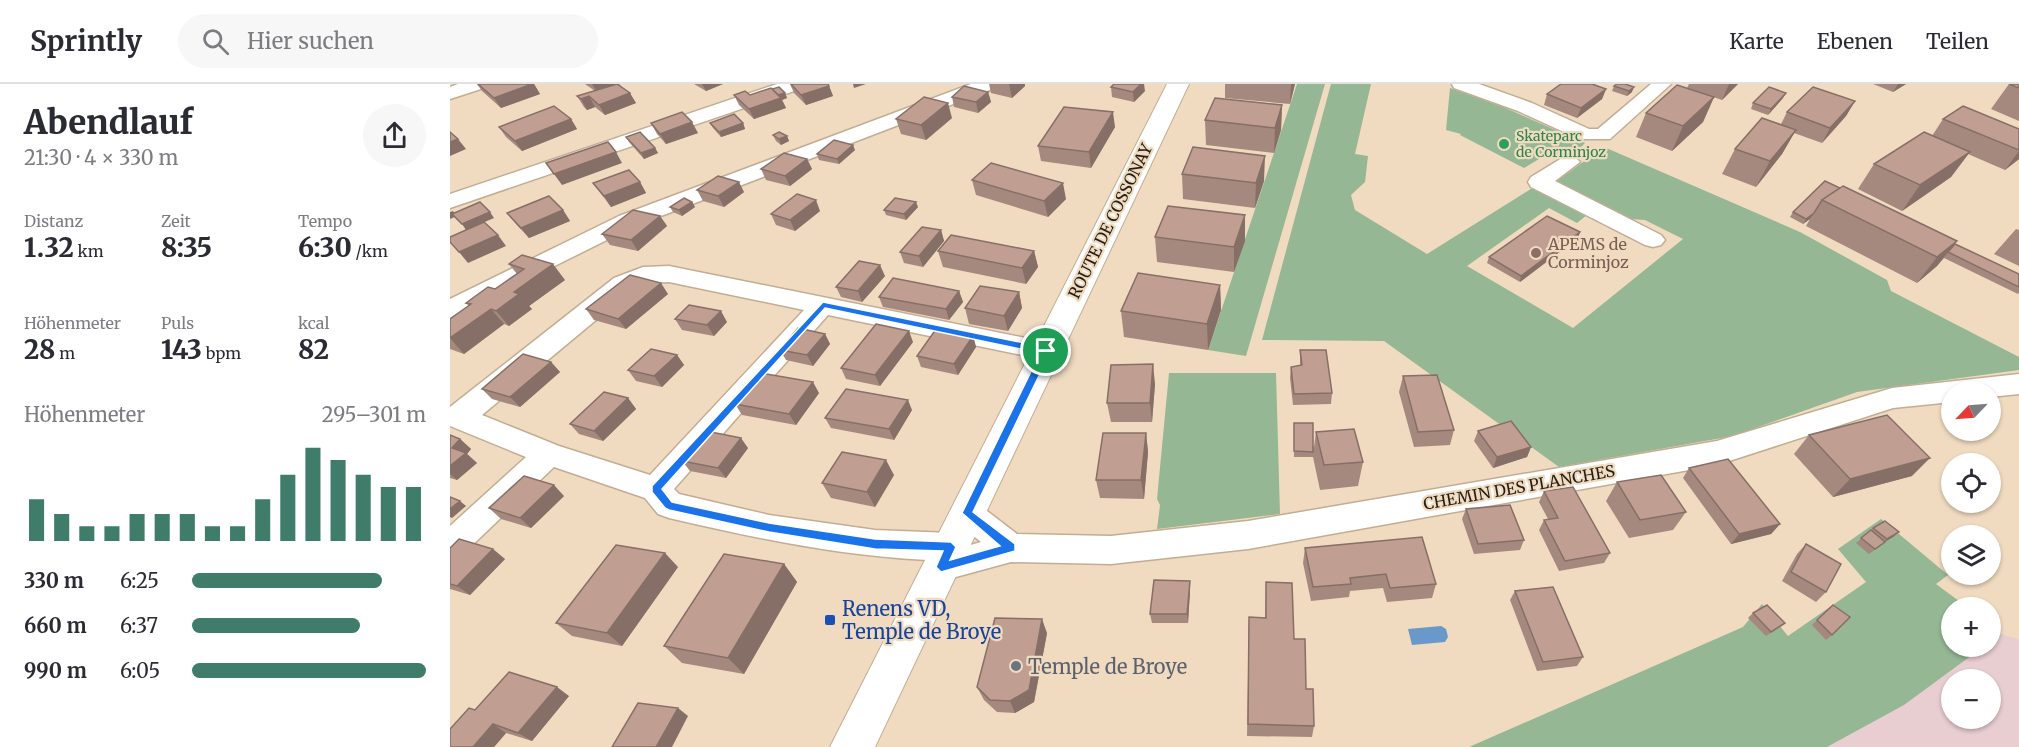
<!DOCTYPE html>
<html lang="de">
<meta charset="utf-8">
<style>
:root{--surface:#fff;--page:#f7f7f7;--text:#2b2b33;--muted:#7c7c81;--line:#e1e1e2;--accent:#3f7d6a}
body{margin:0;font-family:Merriweather,serif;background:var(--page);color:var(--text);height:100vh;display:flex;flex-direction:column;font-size:22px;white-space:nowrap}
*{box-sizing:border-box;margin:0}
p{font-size:20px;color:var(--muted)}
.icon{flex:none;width:33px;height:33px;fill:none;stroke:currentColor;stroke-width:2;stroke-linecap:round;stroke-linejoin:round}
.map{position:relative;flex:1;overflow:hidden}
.drawer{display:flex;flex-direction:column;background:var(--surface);width:450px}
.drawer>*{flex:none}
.needle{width:39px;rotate:245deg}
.tools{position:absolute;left:1491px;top:297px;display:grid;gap:12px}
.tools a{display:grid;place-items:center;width:60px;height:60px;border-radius:50%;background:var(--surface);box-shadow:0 2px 4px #0004;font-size:30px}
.pin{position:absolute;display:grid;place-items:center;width:51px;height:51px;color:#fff;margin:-26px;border:3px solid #fff;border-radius:50%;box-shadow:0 2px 6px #0007}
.round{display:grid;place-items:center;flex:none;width:63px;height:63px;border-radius:32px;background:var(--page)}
.headline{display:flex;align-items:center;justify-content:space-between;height:102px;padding:0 24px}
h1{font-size:33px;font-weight:800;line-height:45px}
.metrics{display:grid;grid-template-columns:repeat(3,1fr);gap:9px;height:102px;padding:6px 24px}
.metrics div{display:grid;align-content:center}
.metrics b{font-size:26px;font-weight:800}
.metrics small{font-size:16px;font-weight:400}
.metrics p{font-size:16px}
.chart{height:168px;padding:12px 24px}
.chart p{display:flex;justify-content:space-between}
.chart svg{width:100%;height:108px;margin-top:6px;stroke:var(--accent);stroke-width:6}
ul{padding:0 24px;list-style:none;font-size:20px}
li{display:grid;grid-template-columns:96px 72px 1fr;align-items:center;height:45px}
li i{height:15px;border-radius:8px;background:var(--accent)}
header{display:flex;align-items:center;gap:36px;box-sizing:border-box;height:84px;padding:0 30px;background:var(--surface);border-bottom:2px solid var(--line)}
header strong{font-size:28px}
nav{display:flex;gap:33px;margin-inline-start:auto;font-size:21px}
.search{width:420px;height:54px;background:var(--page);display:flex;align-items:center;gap:15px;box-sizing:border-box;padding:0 21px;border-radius:33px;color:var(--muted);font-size:22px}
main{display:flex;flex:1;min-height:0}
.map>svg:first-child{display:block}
</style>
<header>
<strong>Sprintly</strong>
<div class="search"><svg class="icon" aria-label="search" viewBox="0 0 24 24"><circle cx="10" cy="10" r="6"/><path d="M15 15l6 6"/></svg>Hier suchen</div>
<nav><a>Karte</a><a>Ebenen</a><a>Teilen</a></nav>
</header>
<main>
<section class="drawer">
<div class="headline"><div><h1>Abendlauf</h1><p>21:30 · 4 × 330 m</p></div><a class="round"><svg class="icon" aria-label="share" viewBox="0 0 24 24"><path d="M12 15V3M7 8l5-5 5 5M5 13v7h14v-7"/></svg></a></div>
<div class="metrics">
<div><p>Distanz</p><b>1.32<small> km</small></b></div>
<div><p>Zeit</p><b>8:35</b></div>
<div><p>Tempo</p><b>6:30<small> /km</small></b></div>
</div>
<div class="metrics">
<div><p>Höhenmeter</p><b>28<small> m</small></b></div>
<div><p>Puls</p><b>143<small> bpm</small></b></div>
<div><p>kcal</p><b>82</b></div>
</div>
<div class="chart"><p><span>Höhenmeter</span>295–301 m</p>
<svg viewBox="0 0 160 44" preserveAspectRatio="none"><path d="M5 44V27M15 44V33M25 44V38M35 44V38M45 44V33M55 44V33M65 44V33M75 44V38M85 44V38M95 44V27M105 44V17M115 44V6M125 44V11M135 44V17M145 44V22M155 44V22"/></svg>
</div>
<ul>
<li><b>330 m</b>6:25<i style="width:81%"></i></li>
<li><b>660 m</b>6:37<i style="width:72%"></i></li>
<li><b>990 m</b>6:05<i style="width:100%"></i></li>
</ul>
</section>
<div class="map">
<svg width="1569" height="663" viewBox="0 0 1569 663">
<rect width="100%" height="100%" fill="#f0dbc0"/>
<path fill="#e8cdd1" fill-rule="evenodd" d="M1551,550L1569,555V663H1377L1454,621L1533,563L1540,562L1541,557ZM1502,596H1540V634H1502Z"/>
<g fill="#95b794">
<polygon points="847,0 875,0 796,272 758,266"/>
<polygon points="881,0 921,0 905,70 918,72 915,98 901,111 905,126 977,170 1084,103 1138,130 1127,139 1099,124 1017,182 1123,244 1233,155 1195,136 1180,135 1104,99 1154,63 1350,148 1437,196 1441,207 1569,273 1569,286 1407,308 1283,352 1109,383 934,257 812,256"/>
<polygon points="1000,4 1053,23 1135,59 1125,69 1112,75 1099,69 1074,84 1010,51 1011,50 996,46"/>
<polygon points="719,289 826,289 830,430 707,445 710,421 707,415"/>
<polygon points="1431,435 1498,491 1486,500 1517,523 1502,524 1502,562 1533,563 1454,621 1377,663 1019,663 1293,543 1312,520 1338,552 1416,498 1388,465"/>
</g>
<polygon fill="#6998ca" points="991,542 996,545 998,553 995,558 962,561 958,545"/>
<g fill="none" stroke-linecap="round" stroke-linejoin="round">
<g stroke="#c2ad93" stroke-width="3">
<g id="minor">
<polygon points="8,0 36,0 34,4 0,15 0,3"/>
<polygon points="327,0 355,0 353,4 0,124 0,110"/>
<polygon points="521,0 547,0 545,4 185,142 0,234 0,215 169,132"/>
<polygon points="1002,0 1029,0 1082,19 1139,45 1148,45 1201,0 1221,0 1160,55 1129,55 1068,27 1004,4"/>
<polygon points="1119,72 1126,74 1130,78 1105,97 1211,151 1215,156 1211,161 1203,163 1195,161 1081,103 1078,98 1081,93 1112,74"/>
<path d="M219,182L605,260L609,267L605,274L596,276L378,231L224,405L229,410L319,431L425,446L501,449L512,453L517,462L531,458L506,438L501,429L506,420L517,416L528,420L567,450L661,452L798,437L1267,357L1442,304L1569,290V310L1540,313V308H1502V318L1443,324L1267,381L798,465L661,480L561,478L491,497L479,493L475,483L478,476C390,472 305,454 219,434L208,430L195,414L104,383L11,472L0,476V442L76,373L0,342V323L164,194L193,183ZM219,198L354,226L200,391L109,362L32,331L182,206L197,199Z"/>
</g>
</g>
<g stroke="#c2ad93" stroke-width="2">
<polygon id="major" points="717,0 739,0 425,663 380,663"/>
</g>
<use href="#minor" fill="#fff" fill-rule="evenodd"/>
<use href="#major" fill="#fff" fill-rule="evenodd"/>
</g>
<g fill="#a5897e">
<polygon points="27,0 84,0 90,10 51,24 32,7"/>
<polygon points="135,0 169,0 186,19 155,31 145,23 137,26 134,23 127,12 145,7"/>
<polygon points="244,0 273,0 256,7"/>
<polygon points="340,0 378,0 379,2 383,12 356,21 344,9"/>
<polygon points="539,0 575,0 575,2 562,14 541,9"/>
<polygon points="775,0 845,0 840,20 775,14"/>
<polygon points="1239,0 1288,0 1272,16 1237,4"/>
<polygon points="1423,0 1456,0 1443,8"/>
<polygon points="1559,0 1569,0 1569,37 1541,25"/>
<polygon points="1164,2 1182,8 1177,12 1162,7"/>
<polygon points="661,3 695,7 684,18 662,13"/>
<polygon points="322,5 335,9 337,14 332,16 336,24 304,35 289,21 284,11 300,11"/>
<polygon points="1156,5 1152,15 1127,34 1094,21 1097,10"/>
<polygon points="538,8 541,18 528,29 504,23 502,13"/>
<polygon points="1264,13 1253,38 1222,67 1186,53 1196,29"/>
<polygon points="1333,14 1318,31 1301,25 1303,19"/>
<polygon points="1405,17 1396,32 1372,59 1344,49 1332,70 1306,103 1272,90 1285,65 1331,40 1337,28"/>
<polygon points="832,21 831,46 824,69 756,61 755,36"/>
<polygon points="502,34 476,56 451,50 446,35"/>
<polygon points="121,35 127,45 72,67 56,53 49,43"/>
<polygon points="1493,35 1569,45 1569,75 1555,86 1518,70 1501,93 1452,127 1408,105 1424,80 1482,52"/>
<polygon points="201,39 248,49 216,60 207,50"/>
<polygon points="260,39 293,39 295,45 271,53 263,44"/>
<polygon points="665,43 641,84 591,77 588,62"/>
<polygon points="323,51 337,52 339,57 331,61 326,57"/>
<polygon points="176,53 205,64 208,69 194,75 179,58"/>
<polygon points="405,66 389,80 369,76 367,70"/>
<polygon points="357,75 362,85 340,102 316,96 311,85"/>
<polygon points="732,90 814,97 805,124 733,115"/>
<polygon points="522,96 616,115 598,133 526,111"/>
<polygon points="1375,97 1507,157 1505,160 1569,190 1569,209 1568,210 1494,174 1487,182 1467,199 1356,142 1360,135 1353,140 1340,133 1343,128"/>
<polygon points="190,98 196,109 161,123 143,99"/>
<polygon points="247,106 294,108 274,123 253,117"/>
<polygon points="242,118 245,123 232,132 223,128 220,123"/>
<polygon points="468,123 456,136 436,131 434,126"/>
<polygon points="113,126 120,137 79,154 66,140 57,129"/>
<polygon points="370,127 345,147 326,141 321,130"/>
<polygon points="210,132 217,142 188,167 160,161 152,150"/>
<polygon points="1566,145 1569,146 1569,182 1544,170"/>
<polygon points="491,146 494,157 473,183 454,179 450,168"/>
<polygon points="1130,148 1128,154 1070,198 1037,179 1039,173"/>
<polygon points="705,153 795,157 784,188 707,178"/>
<polygon points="488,167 584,167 588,183 576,200 493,183"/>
<polygon points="59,180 115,196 79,222 82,225 59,242 54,240 14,270 0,265 0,235 19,222 16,219 45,205 67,190"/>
<polygon points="435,192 412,218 391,213 386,203"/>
<polygon points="770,201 771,226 758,266 674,253 671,227"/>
<polygon points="509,207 513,218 499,236 433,223 429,213"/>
<polygon points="569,208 572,224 558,247 519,240 515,224"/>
<polygon points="218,210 176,245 144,236 136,225"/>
<polygon points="225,235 277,238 264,252 232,246"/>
<polygon points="375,250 380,260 363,282 336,276 330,266"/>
<polygon points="523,252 526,263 508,291 471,283 467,272"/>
<polygon points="463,258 430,302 396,295 391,284"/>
<polygon points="850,266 882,309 881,320 843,321 840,294 841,283 850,281"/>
<polygon points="227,271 234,281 212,303 186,297 178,286"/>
<polygon points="101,278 110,288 70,323 42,315 32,305"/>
<polygon points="953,292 1004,346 1000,361 964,363 949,308"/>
<polygon points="705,300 702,338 661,338 657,319"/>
<polygon points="369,309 346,341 292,331 285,320"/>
<polygon points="178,314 186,325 153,357 129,350 120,340"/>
<polygon points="462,326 444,356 381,344 375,334"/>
<polygon points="844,339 864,363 866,348 913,378 908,402 870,406 863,373 844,373"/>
<polygon points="1028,347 1081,363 1077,373 1043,384 1024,357"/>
<polygon points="696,349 698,368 694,415 650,414 646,396"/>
<polygon points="0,351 10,355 21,365 17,370 27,379 7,396 0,394"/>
<polygon points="1359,351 1462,392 1383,413 1344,370"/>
<polygon points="298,364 276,394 240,387 232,377"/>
<polygon points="1239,384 1330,440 1321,450 1281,460 1233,394"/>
<polygon points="444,391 425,423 381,414 372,399"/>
<polygon points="1167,398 1236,428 1223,446 1179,454 1156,417"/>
<polygon points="1094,407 1160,469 1154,479 1109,487 1089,446 1094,436 1098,435 1089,418"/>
<polygon points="114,412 81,444 51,435 39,424"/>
<polygon points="1016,425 1074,456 1070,466 1024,470 1012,435"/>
<polygon points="1423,444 1449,448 1443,453 1433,459 1419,470 1406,459"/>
<polygon points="1356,460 1376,508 1366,518 1332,497 1347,470"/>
<polygon points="0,464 55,475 20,511 0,505"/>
<polygon points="855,464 986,500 982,514 937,518 933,504 900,507 899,513 861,517 853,479"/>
<polygon points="334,480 347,498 294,590 232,579 214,562"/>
<polygon points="228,483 172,562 122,552 106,539"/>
<polygon points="816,498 844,555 864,642 862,653 797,652 799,533 815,534"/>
<polygon points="740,507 738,539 702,539 700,530"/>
<polygon points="1065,507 1133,573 1127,582 1087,587 1060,516"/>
<polygon points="1383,521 1382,551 1376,556 1362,541"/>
<polygon points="1303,529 1335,539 1330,543 1316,552 1298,534"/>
<polygon points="597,549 584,618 565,629 547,628 534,616 527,603"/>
<polygon points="119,612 82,657 56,649 44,663 25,626"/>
</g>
<g fill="#866f66">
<polygon points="82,0 84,0 90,10 51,24 44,14"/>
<polygon points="142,0 169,0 147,8"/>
<polygon points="252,0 273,0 256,7"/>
<polygon points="403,0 416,0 404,4"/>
<polygon points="559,0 575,0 575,2 562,14"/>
<polygon points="691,0 694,0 695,7 684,18 683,8"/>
<polygon points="841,0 845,0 840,20"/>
<polygon points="1279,0 1288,0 1272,16"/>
<polygon points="1448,0 1456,0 1443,8"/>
<polygon points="379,2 383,12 356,21 351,11"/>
<polygon points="1184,3 1182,8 1177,12 1179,7"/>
<polygon points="1156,5 1152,15 1127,34 1131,24"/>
<polygon points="538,8 541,18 528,29 526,18"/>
<polygon points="180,9 186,19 155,31 149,21"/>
<polygon points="335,9 337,14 332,16 336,24 304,35 299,25 326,12"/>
<polygon points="1336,9 1333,14 1318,31 1321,25"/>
<polygon points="139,12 145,23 137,26 131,15"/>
<polygon points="1264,13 1253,38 1222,67 1233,42"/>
<polygon points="1405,17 1396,32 1372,59 1380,44"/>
<polygon points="498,19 502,34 476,56 471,41"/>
<polygon points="832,21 831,46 824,69 825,44"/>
<polygon points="663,28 665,43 641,84 639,68"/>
<polygon points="121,35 127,45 72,67 65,57"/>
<polygon points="242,38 248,49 216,60 210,50"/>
<polygon points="293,39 295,45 271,53 269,48"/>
<polygon points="1346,46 1332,70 1306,103 1320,77"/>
<polygon points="337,52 339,57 331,61 329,55"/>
<polygon points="8,55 16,65 0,72 0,58"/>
<polygon points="403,61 405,66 389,80 387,75"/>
<polygon points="205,64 208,69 194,75 191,69"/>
<polygon points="1569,67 1569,75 1555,86"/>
<polygon points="166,68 172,79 112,101 104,90"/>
<polygon points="1520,68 1501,93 1452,127 1470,101"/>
<polygon points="815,72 814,97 805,124 806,99"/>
<polygon points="357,75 362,85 340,102 335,92"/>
<polygon points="190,98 196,109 161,123 154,112"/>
<polygon points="289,98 294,108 274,123 268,112"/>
<polygon points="613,99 616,115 598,133 594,117"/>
<polygon points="366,116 370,127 345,147 340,136"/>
<polygon points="242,118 245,123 232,132 229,126"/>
<polygon points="466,118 468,123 456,136 454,130"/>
<polygon points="113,126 120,137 79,154 71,144"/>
<polygon points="3,127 7,132 0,135 0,128"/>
<polygon points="40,128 44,134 16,146 12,140"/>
<polygon points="1364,129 1360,135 1353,140 1356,135"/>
<polygon points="795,131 795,157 784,188 784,163"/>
<polygon points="210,132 217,142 188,167 181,156"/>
<polygon points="491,146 494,157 473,183 469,172"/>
<polygon points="1130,148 1128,154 1070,198 1071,192"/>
<polygon points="48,151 56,162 18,179 9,168"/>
<polygon points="1507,157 1487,182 1467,199 1487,173"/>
<polygon points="584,167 588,183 576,200 572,184"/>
<polygon points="103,180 115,196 79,222 82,225 59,242 46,227 64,208"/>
<polygon points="430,181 435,192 412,218 408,207"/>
<polygon points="211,199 218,210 176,245 168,235"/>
<polygon points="770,201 771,226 758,266 757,240"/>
<polygon points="509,207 513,218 499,236 496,225"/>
<polygon points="569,208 572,224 558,247 554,232"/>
<polygon points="41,225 54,240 14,270 0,254"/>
<polygon points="271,227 277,238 264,252 257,241"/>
<polygon points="459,247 463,258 430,302 425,291"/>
<polygon points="375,250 380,260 363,282 357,271"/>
<polygon points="523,252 526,263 508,291 504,280"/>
<polygon points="227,271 234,281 212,303 204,292"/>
<polygon points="101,278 110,288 70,323 60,313"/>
<polygon points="703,280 705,300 702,338 700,319"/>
<polygon points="363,298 369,309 346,341 339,330"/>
<polygon points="178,314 186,325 153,357 144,347"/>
<polygon points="458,316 462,326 444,356 439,345"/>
<polygon points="696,349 698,368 694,415 691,396"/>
<polygon points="291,354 298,364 276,394 268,384"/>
<polygon points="10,355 21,365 17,370 27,379 7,396 0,390 0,382 2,364"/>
<polygon points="1081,363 1077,373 1043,384 1047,373"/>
<polygon points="1480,374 1462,392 1383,413 1400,395"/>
<polygon points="436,376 444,391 425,423 417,408"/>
<polygon points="104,401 114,412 81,444 70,434"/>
<polygon points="10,417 16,422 2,434 0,433 0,425"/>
<polygon points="1330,440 1321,450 1281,460 1289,450"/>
<polygon points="1449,448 1443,453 1433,459 1419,470 1437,455"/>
<polygon points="43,465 55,475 20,511 7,502"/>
<polygon points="215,469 228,483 172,562 157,549"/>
<polygon points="334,480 347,498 294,590 278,574"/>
<polygon points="740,497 740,507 738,539 737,530"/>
<polygon points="592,535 597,549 584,618 565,629 560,617"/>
<polygon points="107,603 119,612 82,657 68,649"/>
<polygon points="228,624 238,632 222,663 206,663"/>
<polygon points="43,640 56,649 44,663 23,663"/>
</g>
<g fill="#c09f92" stroke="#866f66" stroke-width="1.5">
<polygon points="28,0 82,0 44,14"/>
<polygon points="167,0 180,9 149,21 139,12 131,15 127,12"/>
<polygon points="341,0 378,0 379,2 351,11"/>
<polygon points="664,0 691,0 683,8 661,3"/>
<polygon points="1111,0 1142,0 1156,5 1131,24 1097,10"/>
<polygon points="1167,0 1175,0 1184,3 1179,7 1164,2"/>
<polygon points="1559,0 1569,0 1569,4"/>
<polygon points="1227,1 1264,13 1233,42 1196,29"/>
<polygon points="514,2 538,8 526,18 502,13"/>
<polygon points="329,3 335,9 328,11 322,5"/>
<polygon points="1319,3 1336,9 1321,25 1303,19"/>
<polygon points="1363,3 1405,17 1380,44 1337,28"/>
<polygon points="321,4 331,14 299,25 284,11 295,7 300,11"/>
<polygon points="474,13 498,19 471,41 446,35"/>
<polygon points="765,14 832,21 825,44 755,36"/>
<polygon points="104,22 121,35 65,57 49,43"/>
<polygon points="1513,22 1569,45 1569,66 1493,35"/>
<polygon points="614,23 663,28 639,68 588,62"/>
<polygon points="232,28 242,38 210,50 201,39"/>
<polygon points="284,30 293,39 269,48 260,39"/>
<polygon points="1312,34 1346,46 1320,77 1285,65"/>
<polygon points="0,48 8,55 0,58"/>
<polygon points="190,48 205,64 191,69 176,53"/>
<polygon points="329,48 337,52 329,55 323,51"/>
<polygon points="1474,48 1520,68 1470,101 1424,80"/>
<polygon points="384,56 403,61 387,75 367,70"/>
<polygon points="158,58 166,68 104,90 96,79"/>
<polygon points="743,63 815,72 806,99 732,90"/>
<polygon points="334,69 357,75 335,92 311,85"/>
<polygon points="541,79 613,99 594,117 522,96"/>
<polygon points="179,86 190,98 154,112 143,99"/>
<polygon points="268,92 289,98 268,112 247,106"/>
<polygon points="1375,97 1390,104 1372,116 1364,129 1356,135 1343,128"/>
<polygon points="1393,102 1507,157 1487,173 1372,116"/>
<polygon points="347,110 366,116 340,136 321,130"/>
<polygon points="99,112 113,126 71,144 57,129"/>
<polygon points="234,114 242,118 229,126 220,123"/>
<polygon points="445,114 466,118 454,130 434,126"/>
<polygon points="30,118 40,128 12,140 2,130"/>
<polygon points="718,122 795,131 784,163 705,153"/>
<polygon points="183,126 210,132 181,156 152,150"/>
<polygon points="1097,132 1130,148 1071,192 1039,173"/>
<polygon points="34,138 48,151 9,168 0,158 0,153"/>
<polygon points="472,143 491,146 469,172 450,168"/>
<polygon points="501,151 584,167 572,184 488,167"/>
<polygon points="1505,160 1569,190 1569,203 1498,168"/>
<polygon points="72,171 103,180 64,208 69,210 46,227 41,225 0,254 0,235 21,220 16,219 38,203 45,205 74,185 59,180"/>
<polygon points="409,177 430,181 408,207 386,203"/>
<polygon points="688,189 770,201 757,240 671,227"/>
<polygon points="180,191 211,199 168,235 136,225"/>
<polygon points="443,194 509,207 496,225 429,213"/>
<polygon points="530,202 569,208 554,232 515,224"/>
<polygon points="239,221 271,227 257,241 225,235"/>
<polygon points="426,240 459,247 425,291 391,284"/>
<polygon points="348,244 375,250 357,271 330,266"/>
<polygon points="486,245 523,252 504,280 467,272"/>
<polygon points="201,265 227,271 204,292 178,286"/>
<polygon points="850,266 876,266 882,309 844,310 841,283 852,281"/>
<polygon points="73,270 101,278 60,313 32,305"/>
<polygon points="703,280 700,319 657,319 661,281"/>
<polygon points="310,289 363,298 339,330 285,320"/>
<polygon points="987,291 1004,346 968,348 953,292"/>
<polygon points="396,305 458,316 439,345 375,334"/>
<polygon points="154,308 178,314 144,347 120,340"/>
<polygon points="1437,331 1480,374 1400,395 1359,351"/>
<polygon points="1061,337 1081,363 1047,373 1028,347"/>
<polygon points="844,339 863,339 863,368 844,367"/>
<polygon points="904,345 913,378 874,381 866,348"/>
<polygon points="256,347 291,354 268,384 232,377"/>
<polygon points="653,349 696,349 691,396 646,396"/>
<polygon points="0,351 10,355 2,364 16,369 0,382"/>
<polygon points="392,368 436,376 417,408 372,399"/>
<polygon points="1278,375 1330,440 1289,450 1239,384"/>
<polygon points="1211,391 1236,428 1190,436 1167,398"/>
<polygon points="74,392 104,401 70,434 39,424"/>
<polygon points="1123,403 1160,469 1115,477 1094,436 1108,434 1094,407"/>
<polygon points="0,413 10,417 0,425"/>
<polygon points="1060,421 1074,456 1028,460 1016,425"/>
<polygon points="1435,437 1449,448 1437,455 1423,444"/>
<polygon points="1421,446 1435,458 1425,465 1411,454"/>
<polygon points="972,453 986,500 940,504 936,490 900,494 901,500 863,503 855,464"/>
<polygon points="9,455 43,465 7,502 0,500 0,464"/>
<polygon points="1356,460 1391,480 1376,508 1341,488"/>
<polygon points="166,461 215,469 157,549 106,539"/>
<polygon points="274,470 334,480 278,574 214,562"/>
<polygon points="704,496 740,497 737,530 700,530"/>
<polygon points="816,498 842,499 844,555 855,555 856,605 863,605 864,642 798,640 799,533 816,534"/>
<polygon points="1103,503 1133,573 1093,578 1065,507"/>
<polygon points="1317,521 1335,539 1321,548 1303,529"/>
<polygon points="1383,521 1400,533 1382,551 1367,536"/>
<polygon points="545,534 592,535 579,606 560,617 540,616 527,603"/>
<polygon points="59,588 107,603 68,649 43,640 23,663 0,663 0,645 19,624 25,626"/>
<polygon points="188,619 228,624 206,663 162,663"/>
</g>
<path fill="#1a73e8" stroke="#fff" stroke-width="1.5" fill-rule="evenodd" d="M373,218L599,264L601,267L523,428L565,460V467L491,488L486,483L493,467L425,465L319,448L219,426L215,424L202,408V402ZM375,224L590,269L512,429L550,462L500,476L506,463L501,458L425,455L319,439L222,418L212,405Z"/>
<circle fill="#2e9e5b" stroke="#f0dbc0" stroke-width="2" cx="1054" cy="60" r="6"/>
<circle fill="#8d6e63" stroke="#f0dbc0" stroke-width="2" cx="1086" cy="169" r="6"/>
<rect fill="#1a4fb4" stroke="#f0dbc0" stroke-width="2" x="374" y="530" width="12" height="12" rx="3"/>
<circle fill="#6b7280" stroke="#f0dbc0" stroke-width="2" cx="566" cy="582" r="6"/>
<g text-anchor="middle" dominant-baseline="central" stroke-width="4.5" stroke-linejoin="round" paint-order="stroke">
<g font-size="14" fill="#27864d" stroke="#f0dbc0" text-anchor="start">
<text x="1066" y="52">Skateparc<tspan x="1066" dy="16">de Corminjoz</tspan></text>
</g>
<g font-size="16" fill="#241d13" stroke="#f0dbc0">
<text transform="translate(660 137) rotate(-64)">ROUTE DE COSSONAY</text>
<text transform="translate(1069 403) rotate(-10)">CHEMIN DES PLANCHES</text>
</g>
<g font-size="16" fill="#785e54" stroke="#f0dbc0" text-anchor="start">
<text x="1098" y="160">APEMS de<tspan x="1098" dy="18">Corminjoz</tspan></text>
</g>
<g font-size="20" fill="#164399" stroke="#f0dbc0" text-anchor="start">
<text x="392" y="524">Renens VD,<tspan x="392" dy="23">Temple de Broye</tspan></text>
</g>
<g font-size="20" fill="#5b616d" stroke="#f0dbc0" text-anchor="start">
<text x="578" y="582">Temple de Broye</text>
</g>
</g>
</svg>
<div class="tools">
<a><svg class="needle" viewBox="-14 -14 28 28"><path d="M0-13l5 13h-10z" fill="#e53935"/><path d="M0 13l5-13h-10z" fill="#7c7c81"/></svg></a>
<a><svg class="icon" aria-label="locate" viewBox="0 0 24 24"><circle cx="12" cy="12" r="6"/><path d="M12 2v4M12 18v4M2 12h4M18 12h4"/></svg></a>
<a><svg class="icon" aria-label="layers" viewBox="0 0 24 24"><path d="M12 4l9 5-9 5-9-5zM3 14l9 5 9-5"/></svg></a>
<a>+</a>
<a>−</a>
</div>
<div class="pin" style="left:596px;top:267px;background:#1e9e55"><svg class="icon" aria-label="arrive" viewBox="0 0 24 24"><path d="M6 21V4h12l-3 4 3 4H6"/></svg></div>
</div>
</main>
